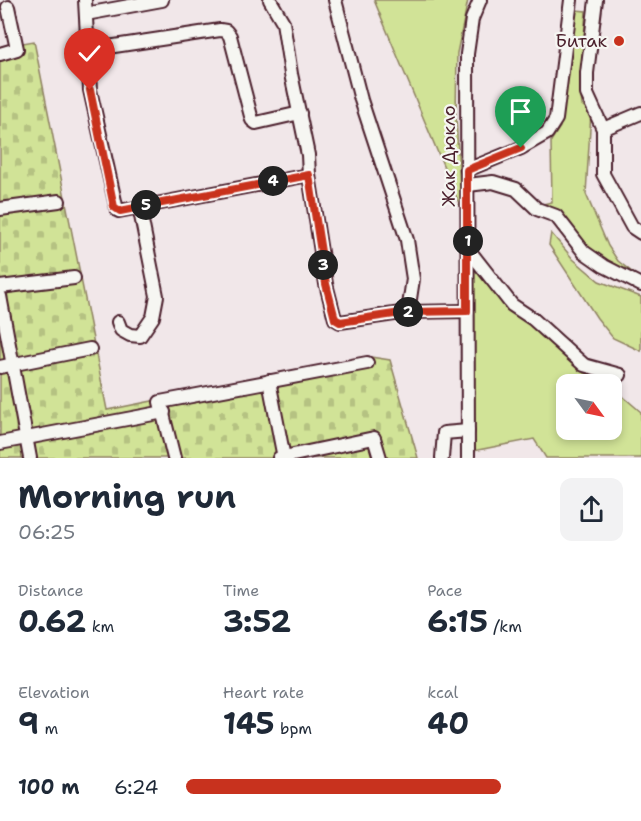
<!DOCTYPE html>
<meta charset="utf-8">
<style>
:root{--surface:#fff;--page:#f2f2f3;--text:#1f2937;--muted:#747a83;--accent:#c8321e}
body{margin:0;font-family:"Shantell Sans",sans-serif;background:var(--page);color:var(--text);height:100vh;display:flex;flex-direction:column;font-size:22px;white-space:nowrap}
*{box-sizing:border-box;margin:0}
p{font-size:20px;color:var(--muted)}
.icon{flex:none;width:33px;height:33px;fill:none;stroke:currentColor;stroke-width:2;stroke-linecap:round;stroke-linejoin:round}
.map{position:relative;height:458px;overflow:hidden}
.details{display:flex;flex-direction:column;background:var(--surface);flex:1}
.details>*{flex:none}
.needle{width:39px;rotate:123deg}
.tools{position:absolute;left:556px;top:374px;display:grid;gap:12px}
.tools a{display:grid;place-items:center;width:66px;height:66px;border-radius:12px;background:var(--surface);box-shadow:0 3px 9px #0003;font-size:30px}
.pin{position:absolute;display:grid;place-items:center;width:51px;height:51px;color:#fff;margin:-62px -26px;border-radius:50% 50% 50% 0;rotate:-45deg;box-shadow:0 0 6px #0007}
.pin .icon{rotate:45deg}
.km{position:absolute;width:30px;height:30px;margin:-15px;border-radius:50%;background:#222;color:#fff;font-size:16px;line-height:30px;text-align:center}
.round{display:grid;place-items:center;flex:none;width:63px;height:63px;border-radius:12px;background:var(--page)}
.headline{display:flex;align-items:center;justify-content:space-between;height:102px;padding:0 18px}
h1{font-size:33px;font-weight:700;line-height:45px}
.metrics{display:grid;grid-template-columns:repeat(3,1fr);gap:9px;height:102px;padding:6px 18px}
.metrics div{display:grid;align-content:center}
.metrics b{font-size:30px;font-weight:700}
.metrics small{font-size:16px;font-weight:400}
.metrics p{font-size:16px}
ul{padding:0 18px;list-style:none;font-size:20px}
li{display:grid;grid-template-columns:96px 72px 1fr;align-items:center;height:45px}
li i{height:15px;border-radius:8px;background:var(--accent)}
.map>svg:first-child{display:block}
</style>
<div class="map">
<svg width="641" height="458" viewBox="0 0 641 458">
<defs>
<pattern id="cemetery-stones" width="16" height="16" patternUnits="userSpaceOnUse" patternTransform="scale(1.5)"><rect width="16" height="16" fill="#d1e397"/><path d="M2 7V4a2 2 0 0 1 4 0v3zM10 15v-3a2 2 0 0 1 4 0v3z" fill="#b5c282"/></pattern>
</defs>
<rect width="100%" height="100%" fill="#f1e7e9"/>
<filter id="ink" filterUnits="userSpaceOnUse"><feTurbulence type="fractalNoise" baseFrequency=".0167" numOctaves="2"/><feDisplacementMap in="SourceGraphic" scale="12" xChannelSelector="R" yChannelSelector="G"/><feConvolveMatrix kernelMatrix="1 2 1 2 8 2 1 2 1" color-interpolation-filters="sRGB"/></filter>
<g filter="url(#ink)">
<g fill="#d1e397" stroke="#8e8161" stroke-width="1.5">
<polygon points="374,0 468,0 457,53 456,115 461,208"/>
<polygon points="576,10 586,11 580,89 582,105 591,112 586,194 608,246 618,261 641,279 582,254 543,204 552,202 551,141 560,127"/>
<polygon points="551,233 573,259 599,281 641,297 641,351 613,338 597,318 549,245"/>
<polygon points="472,263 587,371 609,384 567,384 567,429 612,429 612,387 641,412 641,458 546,458 534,439 473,451"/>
</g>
<polygon fill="url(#cemetery-stones)" stroke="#8e8161" stroke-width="1.5" points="34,41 107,410 371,357 390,360 418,458 0,458 0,47"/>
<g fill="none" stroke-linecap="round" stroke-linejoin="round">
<g stroke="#4a1f2b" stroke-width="16">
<g id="minor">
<polyline points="85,0 90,90 117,210 119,211 309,175"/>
<polyline points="270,0 283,22 291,74 308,155 309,175 326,284 335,319 340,322 408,312 467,311"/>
<polyline points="335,0 361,100 407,240 413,279 408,312"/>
<polyline points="596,0 587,73 587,94 603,129 603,174 632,227 641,233"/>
<polyline points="86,14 162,0"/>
<polyline points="88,50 220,30 226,31 230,36 252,120 256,123 300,113"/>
<polyline points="0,54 17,49 8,7"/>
<polyline points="603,129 641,113"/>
<polyline points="467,170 521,148 547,133 556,119 571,0"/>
<polyline points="468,185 493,182 516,189 537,209 556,216 584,252 604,266 641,285"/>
<polyline points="0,209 59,201"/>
<polyline points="468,249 512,305 533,319 584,365 620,375"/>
<polyline points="0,287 74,278"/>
<polyline points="0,296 30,458"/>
<polyline points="118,322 121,330 130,335 140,336 153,317 157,296 139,206"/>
<polyline points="0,367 90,349"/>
<polyline points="269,381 284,458"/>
<polyline points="0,443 164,412"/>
<polyline points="174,458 160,402 367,363"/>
<polyline points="279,458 374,438 380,458"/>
<polyline points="442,458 444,433 468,431"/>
<polyline points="468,458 467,54 472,19 480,0"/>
</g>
</g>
<use href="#minor" stroke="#f6f6f2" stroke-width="12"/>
</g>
</g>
<g fill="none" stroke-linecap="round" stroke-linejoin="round" filter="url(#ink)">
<g stroke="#fff" stroke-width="12">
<polyline id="route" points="90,90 114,207 120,211 309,175 326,284 335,319 340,322 408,312 467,311 467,170 521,148"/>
</g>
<use href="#route" stroke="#c8321e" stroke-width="8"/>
</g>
<circle fill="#c8321e" stroke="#f6f6f2" stroke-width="2" cx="619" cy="41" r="6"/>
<g text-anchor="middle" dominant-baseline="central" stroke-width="4.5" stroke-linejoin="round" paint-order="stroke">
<g font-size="18" fill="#4a1f2b" stroke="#f6f6f2" text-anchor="end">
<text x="607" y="41">Битак</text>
</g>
<g font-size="18" fill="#4a1f2b" stroke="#f6f6f2">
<text transform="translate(449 156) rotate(-90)">Жак Дюкло</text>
</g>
</g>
</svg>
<div class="tools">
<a><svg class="needle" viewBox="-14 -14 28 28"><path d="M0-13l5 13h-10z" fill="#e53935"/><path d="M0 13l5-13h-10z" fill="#747a83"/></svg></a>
</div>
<div class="pin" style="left:521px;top:148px;background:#1e9e55"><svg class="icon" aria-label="arrive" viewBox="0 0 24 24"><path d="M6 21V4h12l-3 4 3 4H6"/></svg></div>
<div class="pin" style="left:90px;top:90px;background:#d93025"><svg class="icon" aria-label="check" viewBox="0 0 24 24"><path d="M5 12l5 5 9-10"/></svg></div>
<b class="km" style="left:468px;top:241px">1</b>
<b class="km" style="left:408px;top:312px">2</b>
<b class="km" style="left:323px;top:265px">3</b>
<b class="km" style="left:273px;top:181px">4</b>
<b class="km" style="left:146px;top:205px">5</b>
</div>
<section class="details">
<div class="headline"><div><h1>Morning run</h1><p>06:25</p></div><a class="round"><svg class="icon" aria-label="share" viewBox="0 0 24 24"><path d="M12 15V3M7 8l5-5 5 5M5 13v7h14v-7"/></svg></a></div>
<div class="metrics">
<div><p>Distance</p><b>0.62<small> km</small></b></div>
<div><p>Time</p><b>3:52</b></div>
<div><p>Pace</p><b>6:15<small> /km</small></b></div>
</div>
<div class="metrics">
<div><p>Elevation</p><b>9<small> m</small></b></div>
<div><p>Heart rate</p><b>145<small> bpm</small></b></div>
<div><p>kcal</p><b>40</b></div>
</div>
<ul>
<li><b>100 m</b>6:24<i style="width:72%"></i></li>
</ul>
</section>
